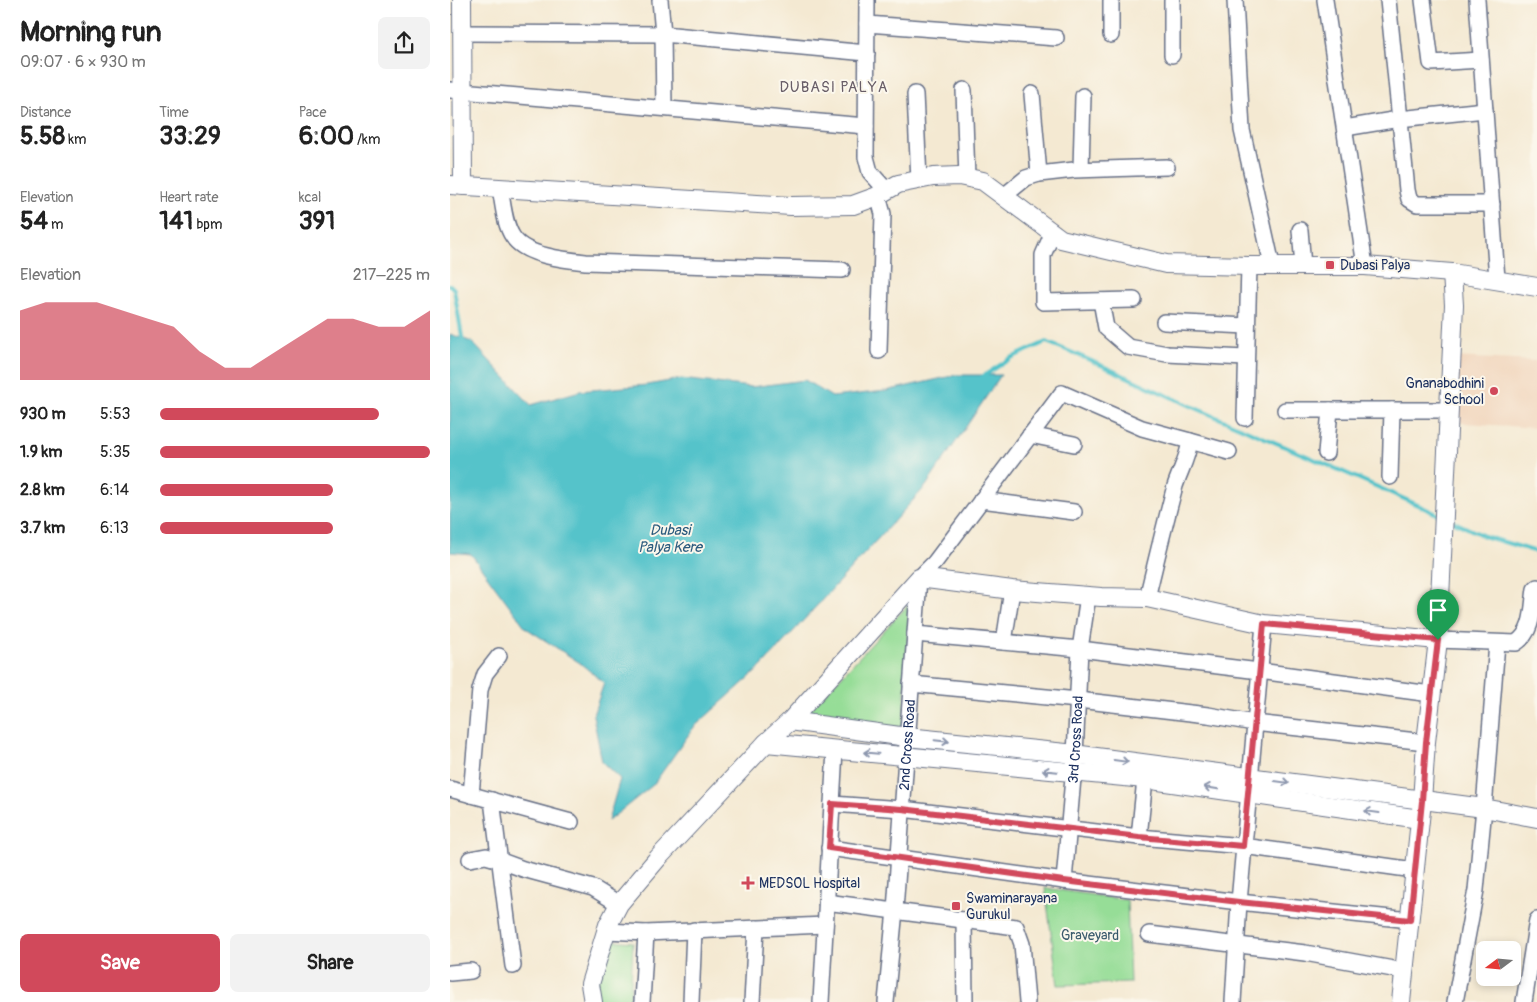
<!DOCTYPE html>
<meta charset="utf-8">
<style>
:root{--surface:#fff;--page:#f2f2f2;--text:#222;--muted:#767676;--accent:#d1495b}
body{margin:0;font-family:Pangolin,sans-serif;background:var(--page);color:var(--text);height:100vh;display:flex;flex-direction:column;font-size:19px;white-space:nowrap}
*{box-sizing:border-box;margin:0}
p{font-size:16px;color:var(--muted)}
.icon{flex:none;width:28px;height:28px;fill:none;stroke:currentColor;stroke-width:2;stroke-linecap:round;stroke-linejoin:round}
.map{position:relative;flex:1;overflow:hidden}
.sheet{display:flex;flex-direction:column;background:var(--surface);width:450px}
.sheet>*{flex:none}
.needle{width:32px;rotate:254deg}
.buttons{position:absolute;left:1026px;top:941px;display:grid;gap:10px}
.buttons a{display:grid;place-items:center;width:45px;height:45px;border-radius:8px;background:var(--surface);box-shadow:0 2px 8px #0003;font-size:25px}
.pin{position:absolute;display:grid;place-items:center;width:42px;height:42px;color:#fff;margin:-51px -21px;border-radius:50% 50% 50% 0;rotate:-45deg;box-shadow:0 0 5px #0007}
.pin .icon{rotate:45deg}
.round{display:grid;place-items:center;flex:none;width:52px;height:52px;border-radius:8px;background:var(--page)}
.overview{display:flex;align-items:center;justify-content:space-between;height:85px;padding:0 20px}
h1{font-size:28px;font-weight:800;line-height:38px}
.stats{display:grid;grid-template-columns:repeat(3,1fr);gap:8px;height:85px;padding:5px 20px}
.stats div{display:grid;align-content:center}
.stats b{font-size:25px;font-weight:800}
.stats small{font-size:14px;font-weight:400}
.stats p{font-size:14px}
.chart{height:140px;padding:10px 20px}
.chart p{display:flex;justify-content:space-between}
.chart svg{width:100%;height:90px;margin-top:5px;fill:var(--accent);opacity:.7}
.primary-button{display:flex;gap:10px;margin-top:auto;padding:10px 20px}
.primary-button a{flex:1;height:58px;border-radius:8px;background:var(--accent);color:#fff;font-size:20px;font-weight:800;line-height:58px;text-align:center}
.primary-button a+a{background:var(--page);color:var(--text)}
ul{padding:0 20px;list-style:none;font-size:16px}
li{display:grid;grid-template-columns:80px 60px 1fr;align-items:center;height:38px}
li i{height:12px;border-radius:6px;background:var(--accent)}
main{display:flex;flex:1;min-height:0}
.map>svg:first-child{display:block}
</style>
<main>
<section class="sheet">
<div class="overview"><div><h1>Morning run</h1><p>09:07 · 6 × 930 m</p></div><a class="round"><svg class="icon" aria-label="share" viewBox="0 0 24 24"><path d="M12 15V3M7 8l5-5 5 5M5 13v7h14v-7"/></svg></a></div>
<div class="stats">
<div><p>Distance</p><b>5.58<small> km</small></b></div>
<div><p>Time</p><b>33:29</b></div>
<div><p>Pace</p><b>6:00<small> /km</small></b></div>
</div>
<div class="stats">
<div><p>Elevation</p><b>54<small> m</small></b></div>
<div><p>Heart rate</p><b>141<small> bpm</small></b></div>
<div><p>kcal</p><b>391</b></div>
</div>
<div class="chart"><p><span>Elevation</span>217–225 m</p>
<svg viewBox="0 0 160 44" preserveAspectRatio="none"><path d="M0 44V10L10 6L20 6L30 6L40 10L50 14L60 18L70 30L80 38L90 38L100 30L110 22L120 14L130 14L140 18L150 18L160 10V44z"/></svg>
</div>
<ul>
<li><b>930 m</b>5:53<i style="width:81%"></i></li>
<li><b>1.9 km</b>5:35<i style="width:100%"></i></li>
<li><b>2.8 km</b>6:14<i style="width:64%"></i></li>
<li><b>3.7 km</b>6:13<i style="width:64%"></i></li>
</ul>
<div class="primary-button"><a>Save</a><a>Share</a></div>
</section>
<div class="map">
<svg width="1087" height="1002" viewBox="0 0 1087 1002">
<rect width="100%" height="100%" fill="#fbf7ec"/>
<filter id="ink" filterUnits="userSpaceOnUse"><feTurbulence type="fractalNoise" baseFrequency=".02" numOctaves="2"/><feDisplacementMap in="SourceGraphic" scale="10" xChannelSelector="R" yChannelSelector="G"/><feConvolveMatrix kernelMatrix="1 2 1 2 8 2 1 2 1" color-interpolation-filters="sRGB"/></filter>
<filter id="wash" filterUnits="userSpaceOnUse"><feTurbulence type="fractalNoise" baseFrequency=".0096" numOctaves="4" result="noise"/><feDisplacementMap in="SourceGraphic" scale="20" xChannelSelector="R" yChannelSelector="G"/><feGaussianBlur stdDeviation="1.12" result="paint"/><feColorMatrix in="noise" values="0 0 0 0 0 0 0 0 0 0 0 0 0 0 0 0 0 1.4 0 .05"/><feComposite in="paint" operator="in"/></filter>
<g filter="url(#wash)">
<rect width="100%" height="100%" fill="#f4e9d2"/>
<polygon fill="#f1d5bc" points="1003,357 1087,361 1087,428 1000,422"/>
<g fill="#96dd97" stroke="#58867a">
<polygon points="460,603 453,728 355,715"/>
<polygon points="595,888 677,900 680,983 608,985"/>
<polygon points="159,940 183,942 180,1002 146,1002 139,969"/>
</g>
<polygon fill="#55c3ca" stroke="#387994" points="0,334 22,342 81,405 130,391 197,385 231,379 301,387 355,380 382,397 436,391 506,375 551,375 476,486 311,667 244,727 203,785 158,821 170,779 152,762 143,715 154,683 130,663 76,628 21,554 0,552"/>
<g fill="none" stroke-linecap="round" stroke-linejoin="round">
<g stroke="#55c3ca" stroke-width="4">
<polyline points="0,285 4,289 13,343"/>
<path d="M532,377L561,358L596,342C636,357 674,376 714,394C805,435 898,472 989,515"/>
<polyline points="1000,520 1034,536 1087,552"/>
</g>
</g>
</g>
<g filter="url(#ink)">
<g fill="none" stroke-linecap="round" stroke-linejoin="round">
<g stroke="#677087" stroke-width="18">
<g id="minor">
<polyline points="210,0 213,34 214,108"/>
<polyline points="417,0 416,157 420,172 437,191"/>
<polyline points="661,0 661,35"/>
<polyline points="722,0 722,55"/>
<polyline points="785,0 792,130 822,265"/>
<polyline points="875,0 915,266"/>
<polyline points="938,0 957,190 959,199 967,204 1042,204"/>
<polyline points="973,0 981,63 1031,60"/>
<polyline points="1027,0 1047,279"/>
<polyline points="417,24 606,38"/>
<polyline points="12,33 213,34 417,53"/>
<polyline points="0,90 416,126"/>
<polyline points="514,90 517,178"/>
<polyline points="465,94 469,180"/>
<polyline points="582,94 589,174"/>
<polyline points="895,128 949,119 1035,110"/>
<polyline points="631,169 633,96"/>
<path d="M50,188C53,203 54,224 63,237C75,256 116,260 136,262L392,270"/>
<polyline points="428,196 433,214 429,351"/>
<polyline points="554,196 576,178 589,174 624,170 717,167"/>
<polyline points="850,230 853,266"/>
<polyline points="603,232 593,255 593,302 684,300"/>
<polyline points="651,301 656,328 678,347 717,354 795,358"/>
<polyline points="714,322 797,326"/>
<polyline points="835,410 999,410"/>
<polyline points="795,418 799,266"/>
<polyline points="580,435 624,444"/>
<polyline points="740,441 779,452"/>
<polyline points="876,453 880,410"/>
<polyline points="940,477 942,410"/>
<polyline points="531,500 624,512"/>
<polyline points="465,634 630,649 809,671 981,694"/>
<path d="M988,640L1066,643C1084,631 1082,608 1085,589L1087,587"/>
<polyline points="554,642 562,590"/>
<polyline points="461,684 628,700 758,715 804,723 976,742"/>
<polyline points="0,789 121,822"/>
<polyline points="21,795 30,690 35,674 49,656"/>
<polyline points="42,800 63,966"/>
<polyline points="382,804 452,809 689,837 793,846 964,870"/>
<polyline points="689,837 695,779"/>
<polyline points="379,848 614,881 789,902 960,920"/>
<polyline points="20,859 36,856 43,858 73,869 143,888 169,904"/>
<path id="s1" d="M614,881L625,755L630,649L638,596"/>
<polyline points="376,902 566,927 572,944 577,1002"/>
<polyline points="514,920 515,1002"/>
<polyline points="157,931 196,933 375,925"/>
<polyline points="699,934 855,953 954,971"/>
<polyline points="0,973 21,971"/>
<polyline points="192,1002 196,933"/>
<polyline points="241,1002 244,930"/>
<polyline points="302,1002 306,928"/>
<polyline points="371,1002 385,750"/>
<path id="s2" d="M436,1002L445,910L469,578L485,562L612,393L692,428L740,441C738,457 730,471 725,486C715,523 706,561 697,598"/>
<polyline points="783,1002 789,902 814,624"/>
<polyline points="1005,1002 1026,890 1034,808 1047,643"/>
<polyline points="1074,1002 1087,920"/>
</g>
</g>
<g stroke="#677087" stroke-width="20">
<g id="tertiary">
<polyline points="12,0 13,186"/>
<polyline points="0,185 341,206 403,205 425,197 448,184 483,177 509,176 533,181 611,239 716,264 799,266 915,266 1002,273 1087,287"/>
<polyline points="340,721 457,737 616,753 1034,808 1087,818"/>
<polyline points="316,743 695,779 970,819"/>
<polyline points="143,1002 140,984 158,925 169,904 208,858 316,743 340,721 469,578 562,590 651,597 697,598 814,624 988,640 1004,305 1002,273"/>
<polyline points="951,1002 972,801 976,742 988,640"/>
</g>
</g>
<use href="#minor" stroke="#fff" stroke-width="15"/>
<use href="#tertiary" stroke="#fff" stroke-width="18"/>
</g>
<defs><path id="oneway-shaft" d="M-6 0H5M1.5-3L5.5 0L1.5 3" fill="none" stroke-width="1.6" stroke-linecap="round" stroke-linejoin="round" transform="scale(1.25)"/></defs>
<g stroke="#8d97ae">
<use href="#oneway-shaft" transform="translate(492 741) rotate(6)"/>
<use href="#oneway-shaft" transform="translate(421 753) rotate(-175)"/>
<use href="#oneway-shaft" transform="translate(671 761) rotate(8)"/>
<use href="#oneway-shaft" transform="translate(600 771) rotate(-174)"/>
<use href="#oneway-shaft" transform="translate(832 782) rotate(8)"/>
<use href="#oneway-shaft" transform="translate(761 788) rotate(-170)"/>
<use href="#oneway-shaft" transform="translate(922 812) rotate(-172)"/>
</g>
</g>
<g fill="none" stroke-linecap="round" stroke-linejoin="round" filter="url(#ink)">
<g stroke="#fff" stroke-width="10">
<polygon id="route" points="814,624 988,640 976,742 972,801 960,920 789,902 614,881 379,848 382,804 452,809 689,837 793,846"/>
</g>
<use href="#route" stroke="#d1495b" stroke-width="6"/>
</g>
<g fill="#d1495b" stroke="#fbf7ec" stroke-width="2">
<rect x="875" y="260" width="10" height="10" rx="2.5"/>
<circle cx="1044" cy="391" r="5"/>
<path d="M295.5 875.5h5v5h5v5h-5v5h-5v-5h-5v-5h5z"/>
<rect x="501" y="901" width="10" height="10" rx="2.5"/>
</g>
<g text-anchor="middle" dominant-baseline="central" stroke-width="4" stroke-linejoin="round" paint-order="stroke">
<g font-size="14" fill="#1b2f5e" stroke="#fbf7ec" text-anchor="start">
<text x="890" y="265">Dubasi Palya</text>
<text x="1034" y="383" text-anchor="end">Gnanabodhini<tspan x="1034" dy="16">School</tspan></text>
<text x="309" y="883">MEDSOL Hospital</text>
<text x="516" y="898">Swaminarayana<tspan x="516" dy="16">Gurukul</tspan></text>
</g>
<g font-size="14" fill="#1b2f5e" stroke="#fbf7ec">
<text stroke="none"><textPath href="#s1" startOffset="142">3rd Cross Road</textPath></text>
<text stroke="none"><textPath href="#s2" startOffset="258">2nd Cross Road</textPath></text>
</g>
<g font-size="14" fill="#3a5a6c" stroke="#fbf7ec">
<text x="640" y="935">Graveyard</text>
</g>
<g font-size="15" letter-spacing="1" fill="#685d67" stroke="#fbf7ec">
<text x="384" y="87">DUBASI PALYA</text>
</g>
<g font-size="15" font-style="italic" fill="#2c5b7e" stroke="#fbf7ec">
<text x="220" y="530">Dubasi<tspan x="220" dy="17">Palya Kere</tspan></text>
</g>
</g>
</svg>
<div class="buttons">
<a><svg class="needle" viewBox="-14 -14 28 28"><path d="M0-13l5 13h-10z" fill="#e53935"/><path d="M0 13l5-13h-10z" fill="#767676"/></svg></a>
</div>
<div class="pin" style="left:988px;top:640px;background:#1e9e55"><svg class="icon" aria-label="arrive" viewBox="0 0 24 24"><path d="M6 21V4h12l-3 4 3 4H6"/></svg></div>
</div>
</main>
